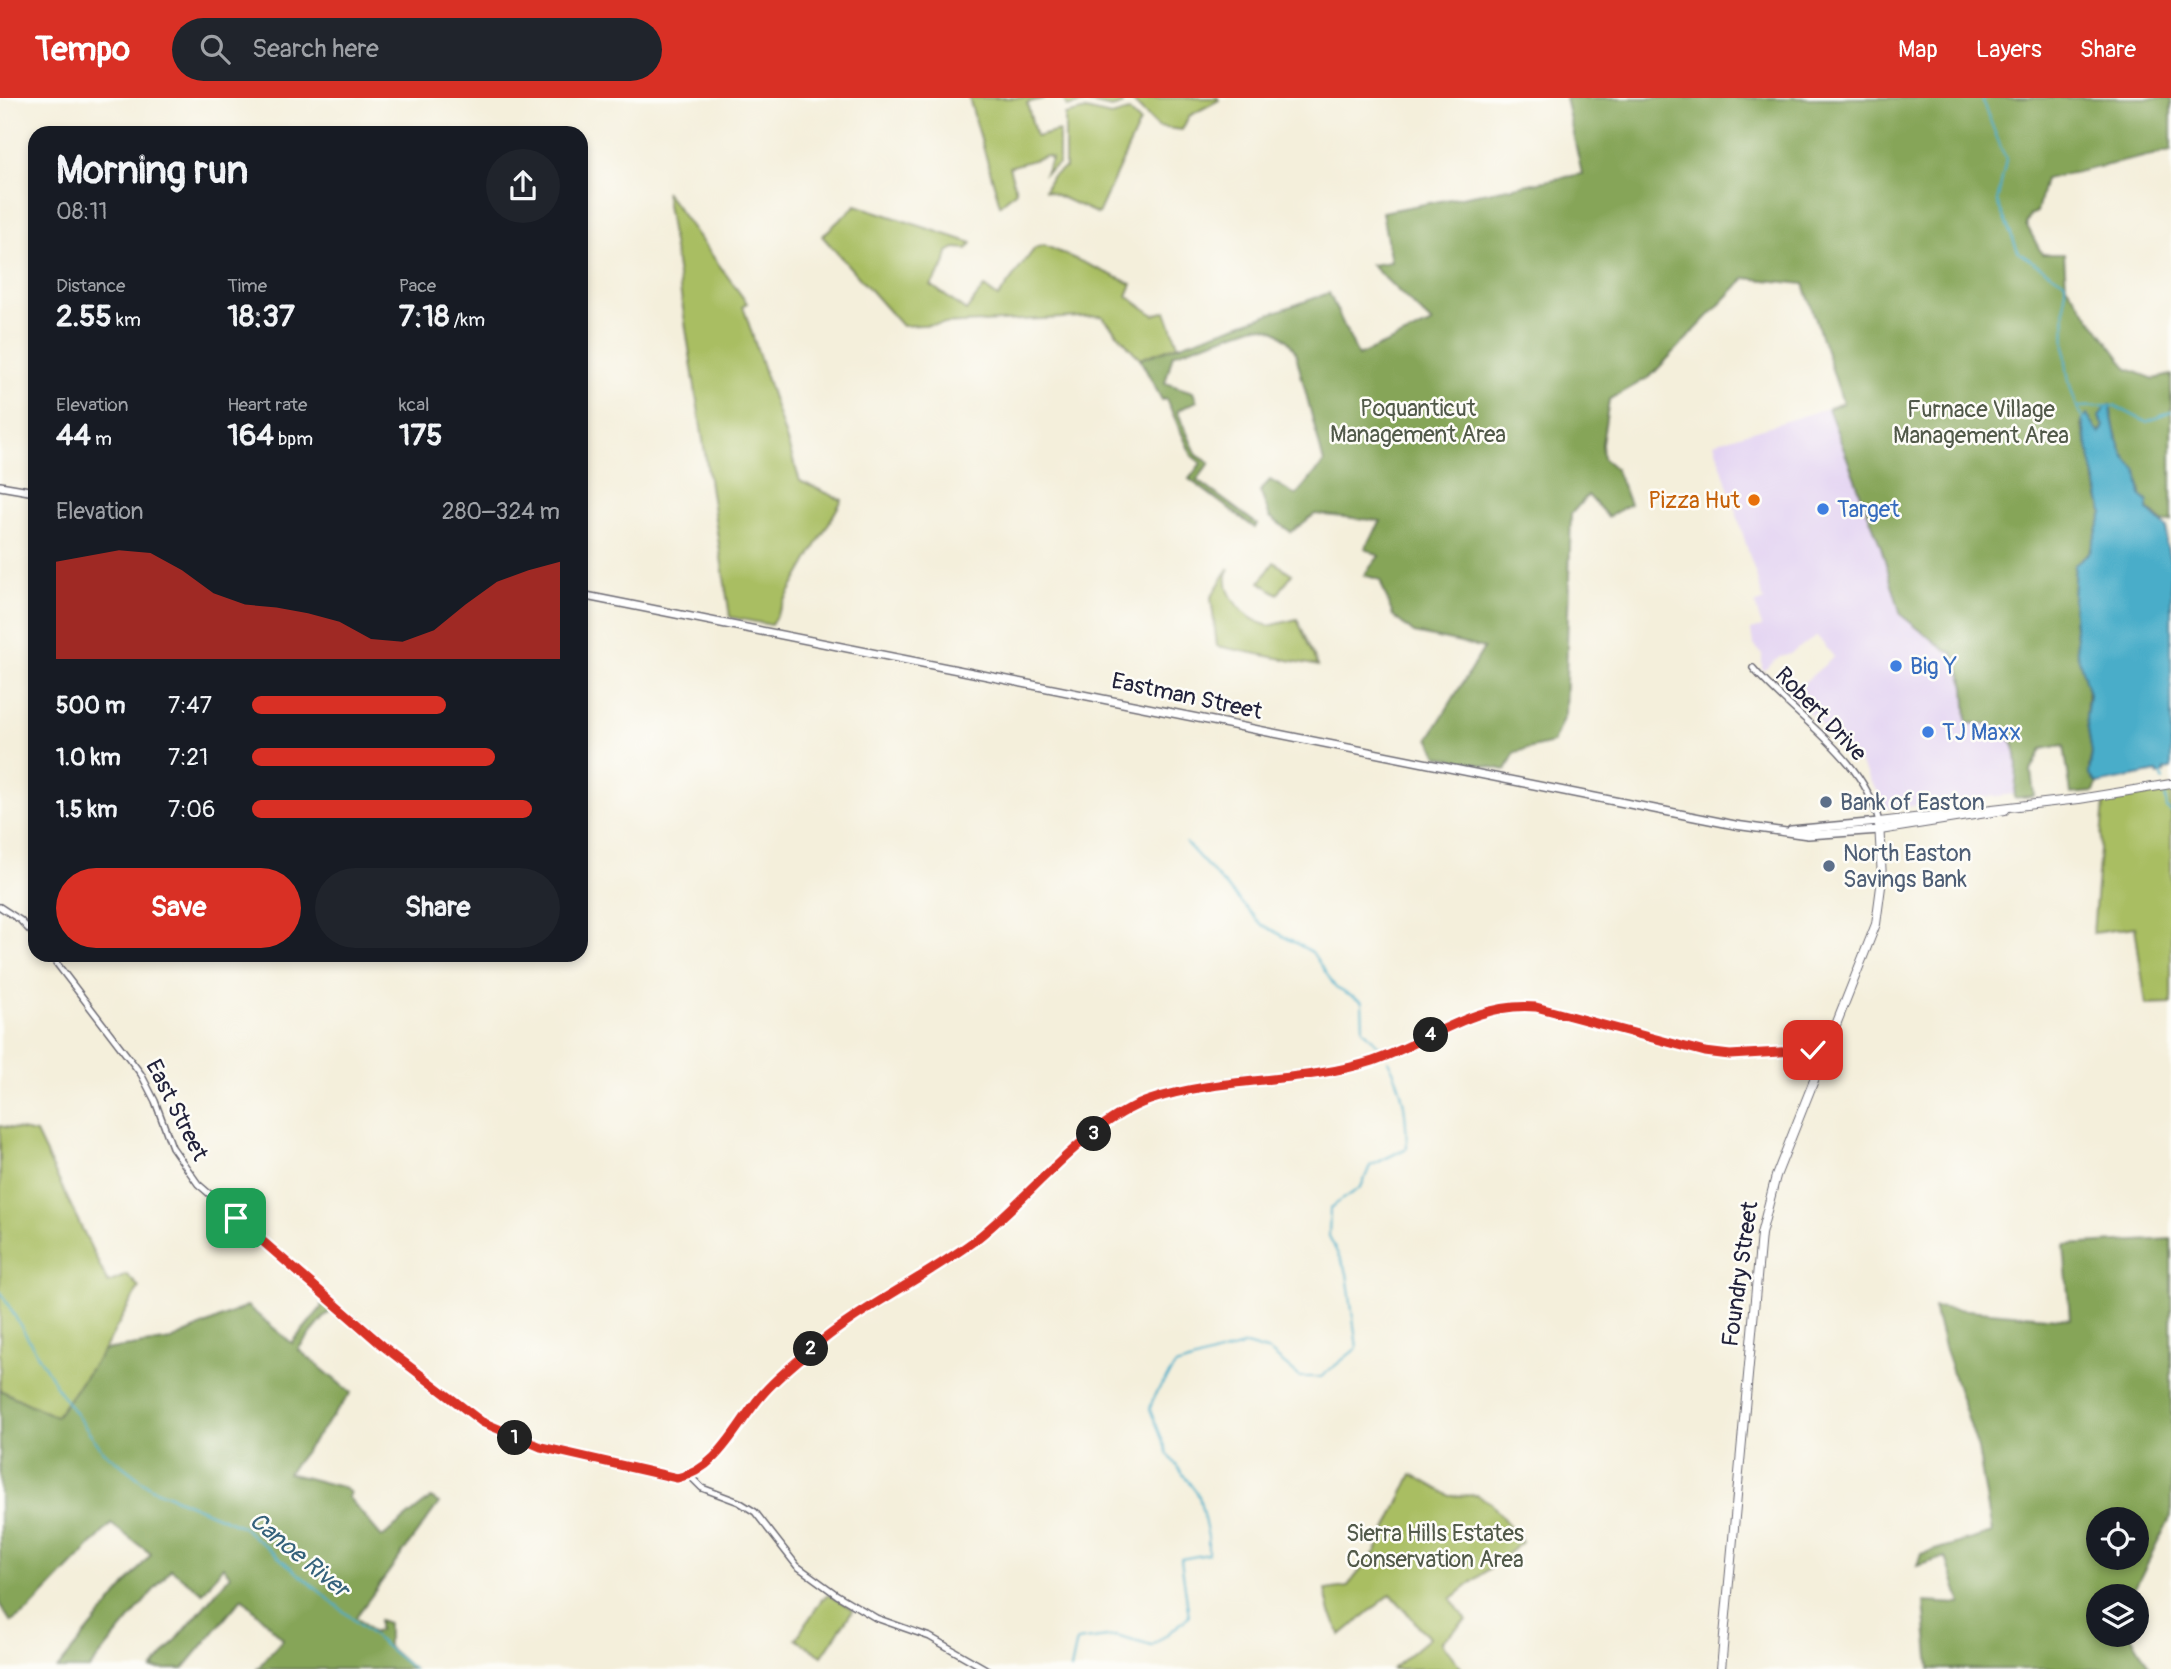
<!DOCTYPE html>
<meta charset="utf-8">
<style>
:root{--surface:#171b24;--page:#20242c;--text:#f1f3f6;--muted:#9ea1a6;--accent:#d93025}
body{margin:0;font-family:Pangolin,sans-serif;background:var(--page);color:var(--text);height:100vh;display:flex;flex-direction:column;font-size:26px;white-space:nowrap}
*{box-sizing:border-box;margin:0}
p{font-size:23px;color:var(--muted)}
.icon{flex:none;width:38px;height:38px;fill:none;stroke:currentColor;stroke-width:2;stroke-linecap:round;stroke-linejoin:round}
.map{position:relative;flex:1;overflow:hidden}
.sheet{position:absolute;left:28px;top:28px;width:560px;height:836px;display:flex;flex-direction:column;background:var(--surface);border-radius:21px;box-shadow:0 4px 10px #0003}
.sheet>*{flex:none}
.controls{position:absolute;left:2086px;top:1409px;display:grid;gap:14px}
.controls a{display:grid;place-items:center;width:63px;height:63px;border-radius:50%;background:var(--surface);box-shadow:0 4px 10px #0003;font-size:35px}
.pin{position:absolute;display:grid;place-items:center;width:60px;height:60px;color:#fff;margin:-30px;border-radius:14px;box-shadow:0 4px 10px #0006}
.km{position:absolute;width:35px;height:35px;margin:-18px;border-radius:50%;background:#222;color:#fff;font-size:19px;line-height:35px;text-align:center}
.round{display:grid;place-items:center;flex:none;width:74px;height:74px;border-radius:37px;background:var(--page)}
.summary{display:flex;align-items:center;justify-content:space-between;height:119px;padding:0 28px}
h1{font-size:38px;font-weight:700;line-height:52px}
.stats{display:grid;grid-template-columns:repeat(3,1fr);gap:10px;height:119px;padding:7px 28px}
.stats div{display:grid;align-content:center}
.stats b{font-size:30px;font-weight:700}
.stats small{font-size:19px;font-weight:400}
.stats p{font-size:19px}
.chart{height:196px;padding:14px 28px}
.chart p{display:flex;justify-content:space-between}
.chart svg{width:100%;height:126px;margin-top:7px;fill:var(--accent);opacity:.7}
.cta{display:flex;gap:14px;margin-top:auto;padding:14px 28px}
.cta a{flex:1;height:80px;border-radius:42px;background:var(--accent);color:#fff;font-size:28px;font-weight:700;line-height:80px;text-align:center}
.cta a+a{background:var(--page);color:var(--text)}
ul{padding:0 28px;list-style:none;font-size:23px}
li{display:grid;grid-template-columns:112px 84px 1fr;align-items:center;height:52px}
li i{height:18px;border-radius:9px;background:var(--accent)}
header{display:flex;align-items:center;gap:42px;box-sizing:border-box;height:98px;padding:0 35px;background:var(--accent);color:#fff}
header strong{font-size:33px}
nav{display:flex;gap:38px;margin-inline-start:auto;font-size:24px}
.search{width:490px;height:63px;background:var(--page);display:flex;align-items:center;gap:18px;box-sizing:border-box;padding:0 24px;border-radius:38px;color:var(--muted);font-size:26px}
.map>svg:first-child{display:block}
</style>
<header>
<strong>Tempo</strong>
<div class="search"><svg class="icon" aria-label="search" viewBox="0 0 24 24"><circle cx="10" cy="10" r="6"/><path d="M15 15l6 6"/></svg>Search here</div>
<nav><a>Map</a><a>Layers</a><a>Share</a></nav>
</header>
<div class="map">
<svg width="2171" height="1571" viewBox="0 0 2171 1571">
<rect width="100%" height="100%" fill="#fdfcf7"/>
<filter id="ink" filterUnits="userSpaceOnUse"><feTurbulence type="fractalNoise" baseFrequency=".0143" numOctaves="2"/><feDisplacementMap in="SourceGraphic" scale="14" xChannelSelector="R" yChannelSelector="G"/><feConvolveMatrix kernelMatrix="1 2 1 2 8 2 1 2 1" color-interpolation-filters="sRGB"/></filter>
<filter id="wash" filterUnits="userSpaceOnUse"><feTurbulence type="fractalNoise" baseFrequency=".00686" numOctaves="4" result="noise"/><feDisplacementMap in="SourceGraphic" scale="28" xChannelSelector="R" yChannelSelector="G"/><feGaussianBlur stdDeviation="1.57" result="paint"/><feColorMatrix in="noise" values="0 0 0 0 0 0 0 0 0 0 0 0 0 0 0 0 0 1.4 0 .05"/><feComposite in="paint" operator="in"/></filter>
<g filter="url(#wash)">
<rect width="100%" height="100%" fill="#f4efdb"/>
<polygon fill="#e3d3f2" points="1828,310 1881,449 1901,517 1960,550 2024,615 2015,696 1887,711 1855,657 1850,656 1801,607 1788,598 1834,559 1817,538 1790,556 1781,558 1763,573 1762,570 1762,556 1753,546 1751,532 1762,529 1755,506 1764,503 1714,345"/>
<g fill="#a9be62" stroke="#66704e" stroke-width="2">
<polygon points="969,0 1045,0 1027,5 1036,39 1059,33 1059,66 1045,75 1052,60 1047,58 1009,69 1016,93 1000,107"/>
<polygon points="1064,0 1119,0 1123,7 1111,10 1086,4 1067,9"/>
<polygon points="1129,0 1218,0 1219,2 1189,18 1182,32 1158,29"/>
<polygon points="1086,12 1111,18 1129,13 1140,24 1098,116 1045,92 1051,79 1065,70 1065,17"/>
<polygon points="665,93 747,205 743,208 800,383 842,402 771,527 730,519"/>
<polygon points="856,107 972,145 967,151 955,150 948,154 945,167 931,187 966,213 984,189 998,199 1035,150 1044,147 1132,186 1127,198 1154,217 1166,213 1178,247 1140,261 1102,218 902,228 822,138"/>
<polygon points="1274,464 1292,476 1278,496 1260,484"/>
<path d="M1229,470C1219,496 1246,522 1269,528L1297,521L1318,568L1217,548L1211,499Z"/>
<polygon points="2171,690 2171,906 2146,907 2135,829 2093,835 2104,704"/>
<polygon points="0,1028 36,1035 108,1185 127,1177 139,1189 104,1252 56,1319 0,1292"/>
<polygon points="1412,1376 1450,1398 1477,1397 1491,1405 1522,1444 1451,1501 1466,1522 1441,1544 1462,1571 1392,1571 1429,1540 1391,1496 1341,1537 1330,1515 1325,1492 1347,1489 1376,1453"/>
<polygon points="829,1497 853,1512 822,1558 796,1541 822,1501"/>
</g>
<g fill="#86a558" stroke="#54644a" stroke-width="2" fill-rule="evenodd">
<path d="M1565,0H2171V53L2045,81L2037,114L2030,117L2026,126L2042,156H2064L2066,187L2128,271L2154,281L2171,277V423L2164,425L2146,409L2147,404L2141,398C2141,379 2129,369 2121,352C2115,338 2113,323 2110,308L2100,319L2104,328L2099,336L2092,324L2081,326L2094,366L2095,384L2103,415L2090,454L2075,466L2073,503L2077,554L2088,585L2086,620L2092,655L2089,668L2092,681L2097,686L2094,694L2071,696L2064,647L2042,651L2031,673L2034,698L2014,700C2020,655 2021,626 1967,625L1965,589L1953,555L1945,552L1901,517L1881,449L1828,310L1843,305L1804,186L1745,180L1651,278L1609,302L1602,346L1603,360L1615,370L1630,406L1608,419L1588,397L1571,416L1565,616L1553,645L1515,654L1506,672L1438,658L1429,640L1484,550L1414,535L1393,518L1380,482L1364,477L1379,458L1365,450L1381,423L1315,416L1291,434L1270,419L1260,393L1270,382L1296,397L1324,365L1295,253C1285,237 1275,229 1256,228L1173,256L1165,285L1193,294L1197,303L1177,313L1197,357L1210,365L1197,382L1257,426L1255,430L1189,381L1201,365L1192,358L1166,301L1162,302L1140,261L1329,195L1358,258L1432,225L1371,167L1391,164L1382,114L1582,76Z"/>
<path d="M2171,1141V1418L2131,1498H2098V1536L2131,1537L2151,1571H1930L1924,1504L1961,1506L1946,1459L1917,1468L1921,1456L1992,1435L1978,1351L1944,1249L1934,1209L2070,1221L2064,1147ZM2098,1421H2137V1460H2098Z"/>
<polygon points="322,1203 335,1214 328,1215 298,1251 351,1295 288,1375 345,1390 350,1395 348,1399 382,1439 431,1400 439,1405 356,1519 373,1535 379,1532 379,1522 388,1525 388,1549 413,1571 257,1571 283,1541 242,1500 183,1571 152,1571 230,1478 223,1468 203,1495 171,1471 89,1571 57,1571 151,1456 111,1426 28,1513 11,1524 0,1507 0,1292 56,1319 104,1252 171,1242 247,1208 292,1245 321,1210"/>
</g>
<path fill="#4aadc9" stroke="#366882" stroke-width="2" d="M2110,307C2114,331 2117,357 2137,372L2141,398L2148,404V412L2167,430L2166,444L2171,466V671L2164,672V675L2158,677L2157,674L2097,686L2089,676L2092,655L2086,620L2089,596L2077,554L2073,503L2075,466L2090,454L2103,415L2082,322L2087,317L2100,336L2104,328L2099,319L2105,309Z"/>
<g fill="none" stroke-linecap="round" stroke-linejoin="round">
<g stroke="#4aadc9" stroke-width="2">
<path d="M1984,0L1983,5L2006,62L1997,104L2019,155L2065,184C2065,228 2059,281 2084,321"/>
<polyline points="2078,309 2115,308 2146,324 2171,314"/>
<polyline points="2161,674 2163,682"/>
<polyline points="2165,695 2167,711 2171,714"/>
<polyline points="1186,745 1261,826 1312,854 1336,890 1362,904 1363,931 1383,952"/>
<polyline points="0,1193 59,1293 103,1353 151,1390 241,1428 413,1571"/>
<path d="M1071,1571L1077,1543L1116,1538L1152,1548L1189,1519L1181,1461L1208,1456V1439L1199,1398L1168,1356L1150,1311L1154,1298L1175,1268L1246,1247L1270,1254L1300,1279H1321L1357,1250L1347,1175L1329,1138L1330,1110L1361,1089L1370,1068L1407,1050C1406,1014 1405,995 1388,962"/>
</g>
</g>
</g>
<g filter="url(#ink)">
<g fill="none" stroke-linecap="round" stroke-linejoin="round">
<g stroke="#6c6a73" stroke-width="8">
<g id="minor">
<path d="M1753,570C1795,620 1863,657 1879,724"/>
<polyline points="0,809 20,822 35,838"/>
<polyline points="51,858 141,976 155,1003 172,1049 198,1086 431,1287 482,1324 527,1344 665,1379 689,1377 702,1390 739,1404 755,1414 797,1468 837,1497 876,1520 930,1539 986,1571"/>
<path d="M689,1377C723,1361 739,1323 763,1296C779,1278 799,1262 818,1246C867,1206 926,1180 976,1141C1028,1100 1087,1024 1148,1002C1213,979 1294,983 1362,966C1421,950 1472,903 1536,909L1705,954L1730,957L1826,951"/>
</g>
</g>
<g stroke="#6c6a73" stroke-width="10">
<g id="major">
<polyline points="0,388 35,394"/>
<polyline points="581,497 1735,727 1808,737 1880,732"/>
<polyline points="1791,732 1879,724"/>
</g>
</g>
<g stroke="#6c6a73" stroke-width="10">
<g id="highway">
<polyline points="1880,732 2005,712"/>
<polyline points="1721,1571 1761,1136 1776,1078 1876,826 1882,781 1879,724 2079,701 2171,686"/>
</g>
</g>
<use href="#minor" stroke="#fff" stroke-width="5"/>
<use href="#major" stroke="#fff" stroke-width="7"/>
<use href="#highway" stroke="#fff" stroke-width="8"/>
</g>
</g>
<g fill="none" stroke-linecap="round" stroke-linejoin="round" filter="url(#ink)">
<g stroke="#fff" stroke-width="14">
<path id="route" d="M236,1120L383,1248L482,1324L541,1349L677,1380C718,1372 736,1327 761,1298C776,1280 794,1266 812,1251C861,1209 921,1182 974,1143C1028,1102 1086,1023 1150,1002C1221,978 1301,986 1373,963C1427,945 1476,903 1536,909L1705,954L1730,957L1813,952"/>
</g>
<use href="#route" stroke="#d93025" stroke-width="9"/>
</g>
<circle fill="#e8710a" stroke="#fdfcf7" stroke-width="2.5" cx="1754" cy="402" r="7"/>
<g fill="#3f7fe0" stroke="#fdfcf7" stroke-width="2.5">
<circle cx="1823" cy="411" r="7"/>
<circle cx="1896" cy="568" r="7"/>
<circle cx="1928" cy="634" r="7"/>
</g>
<g fill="#5c6f8a" stroke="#fdfcf7" stroke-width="2.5">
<circle cx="1826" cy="704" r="7"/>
<circle cx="1829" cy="768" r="7"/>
</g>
<g text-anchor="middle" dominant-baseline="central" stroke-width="5" stroke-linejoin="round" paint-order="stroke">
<g font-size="23" fill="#515949" stroke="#fdfcf7">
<text x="1418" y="310">Poquanticut<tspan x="1418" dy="26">Management Area</tspan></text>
<text x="1981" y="311">Furnace Village<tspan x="1981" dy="26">Management Area</tspan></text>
<text x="1435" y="1435">Sierra Hills Estates<tspan x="1435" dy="26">Conservation Area</tspan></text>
</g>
<g font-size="23" fill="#c56008" stroke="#fdfcf7" text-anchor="end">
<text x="1740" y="402">Pizza Hut</text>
</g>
<g font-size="23" fill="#366cbe" stroke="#fdfcf7" text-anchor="start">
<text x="1837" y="411">Target</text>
<text x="1910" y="568">Big Y</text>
<text x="1942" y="634">TJ Maxx</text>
</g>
<g font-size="23" fill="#22223b" stroke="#fdfcf7">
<text transform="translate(1187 598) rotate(12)">Eastman Street</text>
<text transform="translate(1821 616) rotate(46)">Robert Drive</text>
<text transform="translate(177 1012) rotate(63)">East Street</text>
<text transform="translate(1740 1176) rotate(-82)">Foundry Street</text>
</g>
<g font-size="23" fill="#4e5e75" stroke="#fdfcf7" text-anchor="start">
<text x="1840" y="704">Bank of Easton</text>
<text x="1843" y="755">North Easton<tspan x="1843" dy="26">Savings Bank</tspan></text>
</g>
<g font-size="24" font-style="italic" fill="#34617b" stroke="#fdfcf7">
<text transform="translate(299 1457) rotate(39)">Canoe River</text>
</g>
</g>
</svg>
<div class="controls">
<a><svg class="icon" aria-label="locate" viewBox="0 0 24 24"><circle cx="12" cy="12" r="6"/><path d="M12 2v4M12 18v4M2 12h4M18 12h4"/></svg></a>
<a><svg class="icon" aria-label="layers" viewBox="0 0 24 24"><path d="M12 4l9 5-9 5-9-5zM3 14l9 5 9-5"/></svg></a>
</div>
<div class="pin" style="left:236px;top:1120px;background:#1e9e55"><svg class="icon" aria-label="arrive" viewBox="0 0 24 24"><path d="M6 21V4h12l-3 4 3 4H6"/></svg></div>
<div class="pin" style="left:1813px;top:952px;background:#d93025"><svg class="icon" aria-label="check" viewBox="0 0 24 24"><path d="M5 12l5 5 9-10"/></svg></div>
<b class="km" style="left:515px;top:1340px">1</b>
<b class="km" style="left:811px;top:1251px">2</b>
<b class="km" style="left:1094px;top:1036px">3</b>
<b class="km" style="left:1431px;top:937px">4</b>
<section class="sheet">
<div class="summary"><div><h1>Morning run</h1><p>08:11</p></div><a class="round"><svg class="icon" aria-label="share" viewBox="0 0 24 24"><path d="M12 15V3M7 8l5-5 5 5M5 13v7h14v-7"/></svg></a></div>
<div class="stats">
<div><p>Distance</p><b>2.55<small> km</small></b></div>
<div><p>Time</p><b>18:37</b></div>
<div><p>Pace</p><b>7:18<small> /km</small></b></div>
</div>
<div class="stats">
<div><p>Elevation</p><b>44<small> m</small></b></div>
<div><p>Heart rate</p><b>164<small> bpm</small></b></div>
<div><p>kcal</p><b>175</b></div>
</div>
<div class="chart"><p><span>Elevation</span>280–324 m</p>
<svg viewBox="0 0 160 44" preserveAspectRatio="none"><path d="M0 44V10L10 8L20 6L30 7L40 13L50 21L60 25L70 26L80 28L90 31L100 37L110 38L120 34L130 25L140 17L150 13L160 10V44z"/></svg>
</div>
<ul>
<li><b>500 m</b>7:47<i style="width:63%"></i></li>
<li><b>1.0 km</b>7:21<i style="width:79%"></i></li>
<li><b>1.5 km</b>7:06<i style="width:91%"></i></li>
</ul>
<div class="cta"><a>Save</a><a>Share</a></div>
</section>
</div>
